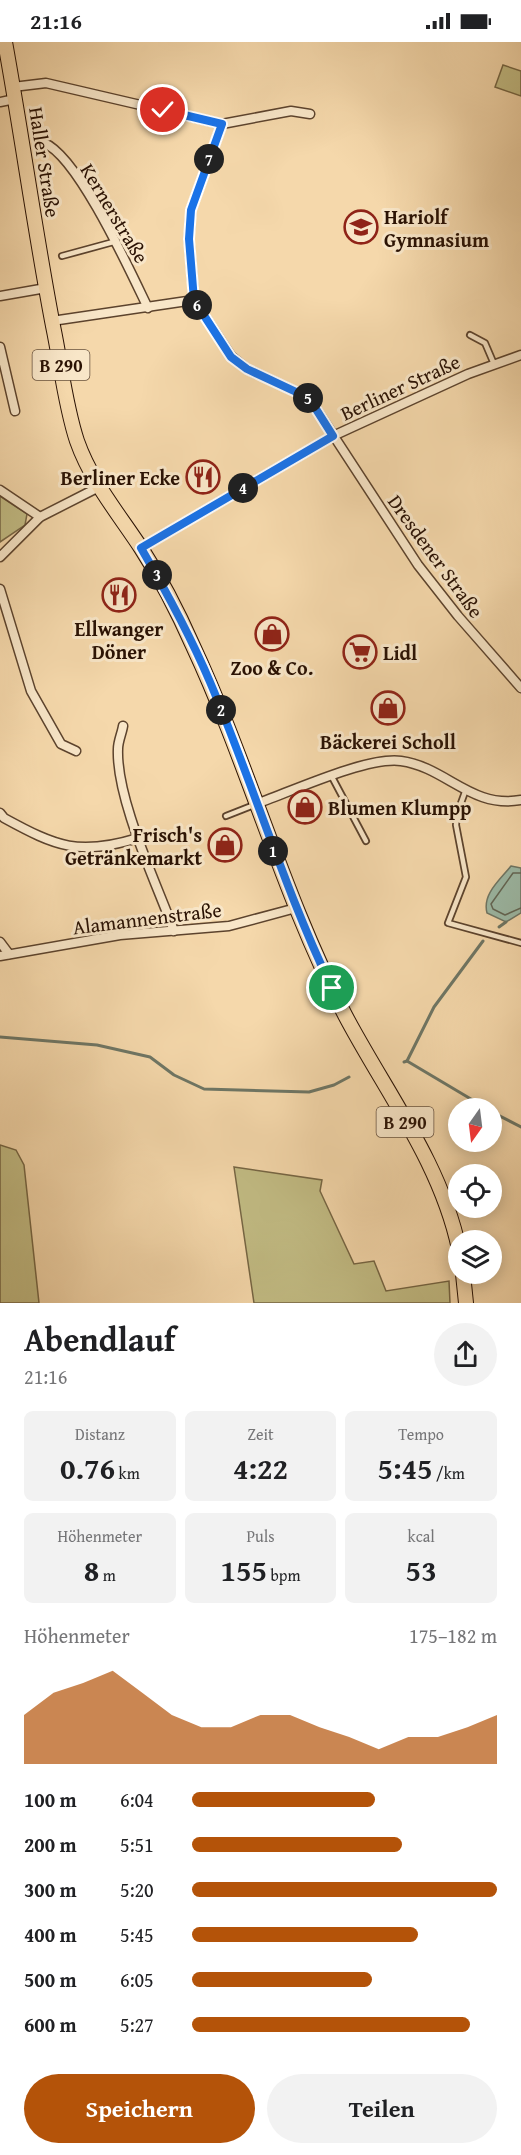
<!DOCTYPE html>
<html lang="de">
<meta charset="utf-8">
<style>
:root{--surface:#fff;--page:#f2f2f2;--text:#202124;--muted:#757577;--accent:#b45309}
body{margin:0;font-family:"Gentium Book Plus",serif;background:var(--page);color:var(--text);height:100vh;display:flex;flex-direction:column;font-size:22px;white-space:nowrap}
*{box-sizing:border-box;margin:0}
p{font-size:20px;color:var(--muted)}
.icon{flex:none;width:33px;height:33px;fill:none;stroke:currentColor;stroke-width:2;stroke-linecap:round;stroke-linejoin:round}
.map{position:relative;height:1261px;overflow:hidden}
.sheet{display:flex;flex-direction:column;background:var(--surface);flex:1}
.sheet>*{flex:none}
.needle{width:39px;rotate:194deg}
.buttons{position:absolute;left:448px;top:1056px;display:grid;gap:12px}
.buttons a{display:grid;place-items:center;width:54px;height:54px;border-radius:50%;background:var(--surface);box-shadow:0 3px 15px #0003;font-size:30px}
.pin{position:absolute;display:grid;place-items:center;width:51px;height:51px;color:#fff;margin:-26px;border:3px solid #fff;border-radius:50%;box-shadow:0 2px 6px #0007}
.km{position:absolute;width:30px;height:30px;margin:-15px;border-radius:50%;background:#222;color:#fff;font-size:16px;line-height:30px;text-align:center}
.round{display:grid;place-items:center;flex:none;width:63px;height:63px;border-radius:32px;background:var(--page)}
.head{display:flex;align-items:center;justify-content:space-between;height:102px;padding:0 24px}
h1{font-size:33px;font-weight:600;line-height:45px}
.metrics{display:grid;grid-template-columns:repeat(3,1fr);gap:9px;height:102px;padding:6px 24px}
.metrics div{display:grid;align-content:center;border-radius:9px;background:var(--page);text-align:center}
.metrics b{font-size:30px;font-weight:600}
.metrics small{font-size:16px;font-weight:400}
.metrics p{font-size:16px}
.chart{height:168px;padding:12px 24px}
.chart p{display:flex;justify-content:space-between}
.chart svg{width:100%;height:108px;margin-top:6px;fill:var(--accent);opacity:.7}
.action{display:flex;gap:12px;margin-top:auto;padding:12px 24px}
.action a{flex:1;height:69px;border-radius:36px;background:var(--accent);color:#fff;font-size:24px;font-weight:600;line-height:69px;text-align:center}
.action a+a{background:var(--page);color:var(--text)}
ul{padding:0 24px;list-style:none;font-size:20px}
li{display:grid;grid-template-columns:96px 72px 1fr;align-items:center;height:45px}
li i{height:15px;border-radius:8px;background:var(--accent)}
.status{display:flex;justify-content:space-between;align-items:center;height:42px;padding:0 30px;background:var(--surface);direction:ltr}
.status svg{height:16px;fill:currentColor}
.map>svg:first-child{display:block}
</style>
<div class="status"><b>21:16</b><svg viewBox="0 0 49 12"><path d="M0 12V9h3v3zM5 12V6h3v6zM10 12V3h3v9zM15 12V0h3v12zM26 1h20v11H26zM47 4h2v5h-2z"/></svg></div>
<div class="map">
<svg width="521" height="1261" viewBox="0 0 521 1261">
<rect width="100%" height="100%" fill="#f5d8ab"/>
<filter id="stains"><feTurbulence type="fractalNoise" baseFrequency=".00333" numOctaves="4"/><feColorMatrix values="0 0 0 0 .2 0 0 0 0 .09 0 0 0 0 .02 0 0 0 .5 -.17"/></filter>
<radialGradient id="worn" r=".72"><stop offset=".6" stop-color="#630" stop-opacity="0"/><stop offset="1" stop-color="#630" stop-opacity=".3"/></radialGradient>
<g fill="#c2bc84" stroke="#766644" stroke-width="1.5">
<polygon points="503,23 521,29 521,54 495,45"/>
<polygon points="0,454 27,472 25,483 0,500"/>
<polygon points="0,1103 16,1108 24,1123 39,1261 0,1261"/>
<polygon points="234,1125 322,1138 320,1149 354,1222 374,1219 386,1249 449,1239 450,1261 254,1261"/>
</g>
<path fill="#9cbaa7" stroke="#6e7665" stroke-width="1.5" d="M511,824L521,826V871L506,880L487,871C482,852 500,838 511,824Z"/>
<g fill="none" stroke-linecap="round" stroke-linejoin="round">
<polyline stroke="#626655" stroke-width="1.5" points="521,831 513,831 491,862 493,867 505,873 521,866"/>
<g stroke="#6e7665" stroke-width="3">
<polyline points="499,885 506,880"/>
<polyline points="0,995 97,1003 150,1015 174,1033 204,1047 309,1050 334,1043 349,1035"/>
<polyline points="407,1019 434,965 483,899"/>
<polyline points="404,1020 407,1019 486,1066"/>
<polyline points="492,1070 521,1085"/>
</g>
<g stroke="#5c432d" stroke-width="8">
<g id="lane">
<polyline points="62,214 117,199"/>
<polyline points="470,293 485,301 494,322"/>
<polyline points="332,735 366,799"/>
<polyline points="465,750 457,772 456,783 466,835 448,881 521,901"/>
<polyline points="226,774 254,763"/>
</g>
</g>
<g stroke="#5c432d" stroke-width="11">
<g id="street">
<polyline points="13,45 46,41 222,82 291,69 310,72"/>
<polyline points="0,60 15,57"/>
<polyline points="222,82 191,168 189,197 194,258 231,314 247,327 309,356 418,523 458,574 521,646"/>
<path d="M44,101C78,114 131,231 148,266"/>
<polyline points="0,254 46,246"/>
<polyline points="52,279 194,258"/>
<polyline points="0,305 15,369"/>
<polyline points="0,448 40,475"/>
<polyline points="141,506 333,394 468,332 521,313"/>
<polyline points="0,515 40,475 99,445"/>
<polyline points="0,547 31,649 61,702 76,709"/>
<path d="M123,684C122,691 118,699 118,707C116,757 156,840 174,889"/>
<path d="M256,762C290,750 368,714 401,719C446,725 471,767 521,758"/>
<path d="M0,771L4,776C57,805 79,814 138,796"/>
<polyline points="0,900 9,912"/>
<polyline points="0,914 120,893 229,884 296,866"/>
</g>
</g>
<g stroke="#291103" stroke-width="16">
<g id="primary">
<path d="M5,0C22,94 35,190 53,284C61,322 65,363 77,399C91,439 118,471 141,506C161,537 178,570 193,604C249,724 283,854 345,973C385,1049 441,1121 459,1207"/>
<polyline points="463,1232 466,1261"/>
</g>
</g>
<use href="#lane" stroke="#f8e6c8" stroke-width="4.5"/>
<use href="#street" stroke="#f8e6c8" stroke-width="8"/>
<use href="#primary" stroke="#f5d8ab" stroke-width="14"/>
</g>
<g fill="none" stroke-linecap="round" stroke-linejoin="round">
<g stroke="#fff" stroke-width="12">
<path id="route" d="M163,68L222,82L191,168L189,197L194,258L231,315L247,327L309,356L333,394L141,506C166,549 190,593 210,640C253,741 284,847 332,946"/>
</g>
<use href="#route" stroke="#1a73e8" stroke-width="8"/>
</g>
<defs>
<g id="school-ring" transform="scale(1.725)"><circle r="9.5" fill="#f8e6c8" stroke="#8f2418" stroke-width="1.5"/><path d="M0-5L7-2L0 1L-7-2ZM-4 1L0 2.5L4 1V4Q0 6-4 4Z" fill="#8f2418"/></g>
<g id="restaurant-ring" transform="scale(1.725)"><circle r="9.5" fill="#f8e6c8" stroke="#8f2418" stroke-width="1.5"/><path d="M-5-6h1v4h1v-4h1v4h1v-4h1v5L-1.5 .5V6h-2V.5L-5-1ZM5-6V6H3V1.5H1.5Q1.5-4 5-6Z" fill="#8f2418"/></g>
<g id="shop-ring" transform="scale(1.725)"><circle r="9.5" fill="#f8e6c8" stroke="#8f2418" stroke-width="1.5"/><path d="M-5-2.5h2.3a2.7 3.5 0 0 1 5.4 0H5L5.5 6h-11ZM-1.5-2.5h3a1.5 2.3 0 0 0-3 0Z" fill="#8f2418"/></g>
<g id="supermarket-ring" transform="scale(1.725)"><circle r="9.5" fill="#f8e6c8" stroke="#8f2418" stroke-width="1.5"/><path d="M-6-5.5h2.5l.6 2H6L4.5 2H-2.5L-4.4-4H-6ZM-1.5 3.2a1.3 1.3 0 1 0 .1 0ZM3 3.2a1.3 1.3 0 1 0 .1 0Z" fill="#8f2418"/></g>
</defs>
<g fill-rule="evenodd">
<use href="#school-ring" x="361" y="185"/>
<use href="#restaurant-ring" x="203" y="435"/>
<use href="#restaurant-ring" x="119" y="553"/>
<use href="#shop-ring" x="272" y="592"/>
<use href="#supermarket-ring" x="360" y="610"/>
<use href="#shop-ring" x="388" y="666"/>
<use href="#shop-ring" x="305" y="765"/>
<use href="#shop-ring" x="225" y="803"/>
</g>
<g text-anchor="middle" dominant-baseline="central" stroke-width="6" stroke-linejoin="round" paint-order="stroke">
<g fill="#f8e6c8" stroke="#67513e" stroke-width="1.5">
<rect x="32.5" y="308" width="57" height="30" rx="4.5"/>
<rect x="376.5" y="1065" width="57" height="30" rx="4.5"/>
</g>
<g font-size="18" font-weight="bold" fill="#291103">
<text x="61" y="323">B 290</text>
<text x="405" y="1080">B 290</text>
</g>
<g font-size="20" fill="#291103" stroke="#f8e6c8">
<text transform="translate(45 120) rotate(81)">Haller Straße</text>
<text transform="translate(115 171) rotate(59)">Kernerstraße</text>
<text transform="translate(400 345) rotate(-25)">Berliner Straße</text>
<text transform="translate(436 514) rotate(54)">Dresdener Straße</text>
<text transform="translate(147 876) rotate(-7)">Alamannenstraße</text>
</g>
<g font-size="20" font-weight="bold" fill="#291103" stroke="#f8e6c8" text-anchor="start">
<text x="384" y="174">Hariolf<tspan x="384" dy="23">Gymnasium</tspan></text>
<text x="180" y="435" text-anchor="end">Berliner Ecke</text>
<text x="119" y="586" text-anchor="middle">Ellwanger<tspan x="119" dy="23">Döner</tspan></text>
<text x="383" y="610">Lidl</text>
<text x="272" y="625" text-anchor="middle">Zoo &amp; Co.</text>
<text x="388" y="699" text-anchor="middle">Bäckerei Scholl</text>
<text x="328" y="765">Blumen Klumpp</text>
<text x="202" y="792" text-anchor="end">Frisch's<tspan x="202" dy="23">Getränkemarkt</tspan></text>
</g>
</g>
<rect width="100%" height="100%" filter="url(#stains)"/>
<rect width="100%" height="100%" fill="url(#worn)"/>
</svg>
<div class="buttons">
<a><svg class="needle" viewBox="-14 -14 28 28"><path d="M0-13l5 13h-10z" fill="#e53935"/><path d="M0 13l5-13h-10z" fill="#757577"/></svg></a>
<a><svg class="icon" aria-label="locate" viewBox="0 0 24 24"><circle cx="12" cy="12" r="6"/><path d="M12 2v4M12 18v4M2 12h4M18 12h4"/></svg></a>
<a><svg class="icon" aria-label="layers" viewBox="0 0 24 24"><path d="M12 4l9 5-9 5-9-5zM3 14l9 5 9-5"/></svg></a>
</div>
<div class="pin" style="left:332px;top:946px;background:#1e9e55"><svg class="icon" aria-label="arrive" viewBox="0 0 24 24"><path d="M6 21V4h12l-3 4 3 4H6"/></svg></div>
<div class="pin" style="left:163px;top:68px;background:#d93025"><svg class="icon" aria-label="check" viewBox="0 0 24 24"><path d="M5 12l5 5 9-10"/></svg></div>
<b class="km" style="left:273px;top:809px">1</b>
<b class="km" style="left:221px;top:668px">2</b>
<b class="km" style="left:157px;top:533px">3</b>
<b class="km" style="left:243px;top:446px">4</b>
<b class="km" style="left:308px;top:356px">5</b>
<b class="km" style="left:197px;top:263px">6</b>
<b class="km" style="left:209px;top:117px">7</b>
</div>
<section class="sheet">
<div class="head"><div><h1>Abendlauf</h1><p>21:16</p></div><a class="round"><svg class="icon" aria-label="share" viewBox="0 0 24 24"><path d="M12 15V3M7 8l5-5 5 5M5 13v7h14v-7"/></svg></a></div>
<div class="metrics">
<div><p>Distanz</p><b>0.76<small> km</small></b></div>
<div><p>Zeit</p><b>4:22</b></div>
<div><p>Tempo</p><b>5:45<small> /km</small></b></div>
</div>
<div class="metrics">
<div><p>Höhenmeter</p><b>8<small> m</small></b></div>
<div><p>Puls</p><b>155<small> bpm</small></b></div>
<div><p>kcal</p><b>53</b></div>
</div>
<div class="chart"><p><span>Höhenmeter</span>175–182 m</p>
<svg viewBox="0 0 160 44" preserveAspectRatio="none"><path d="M0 44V24L10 15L20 11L30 6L40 15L50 24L60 29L70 29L80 24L90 24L100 29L110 33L120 38L130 33L140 33L150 29L160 24V44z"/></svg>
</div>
<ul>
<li><b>100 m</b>6:04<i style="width:60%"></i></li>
<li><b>200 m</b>5:51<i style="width:69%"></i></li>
<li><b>300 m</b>5:20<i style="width:100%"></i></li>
<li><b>400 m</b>5:45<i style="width:74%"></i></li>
<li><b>500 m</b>6:05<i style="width:59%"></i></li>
<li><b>600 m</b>5:27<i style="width:91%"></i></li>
</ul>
<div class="action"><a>Speichern</a><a>Teilen</a></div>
</section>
